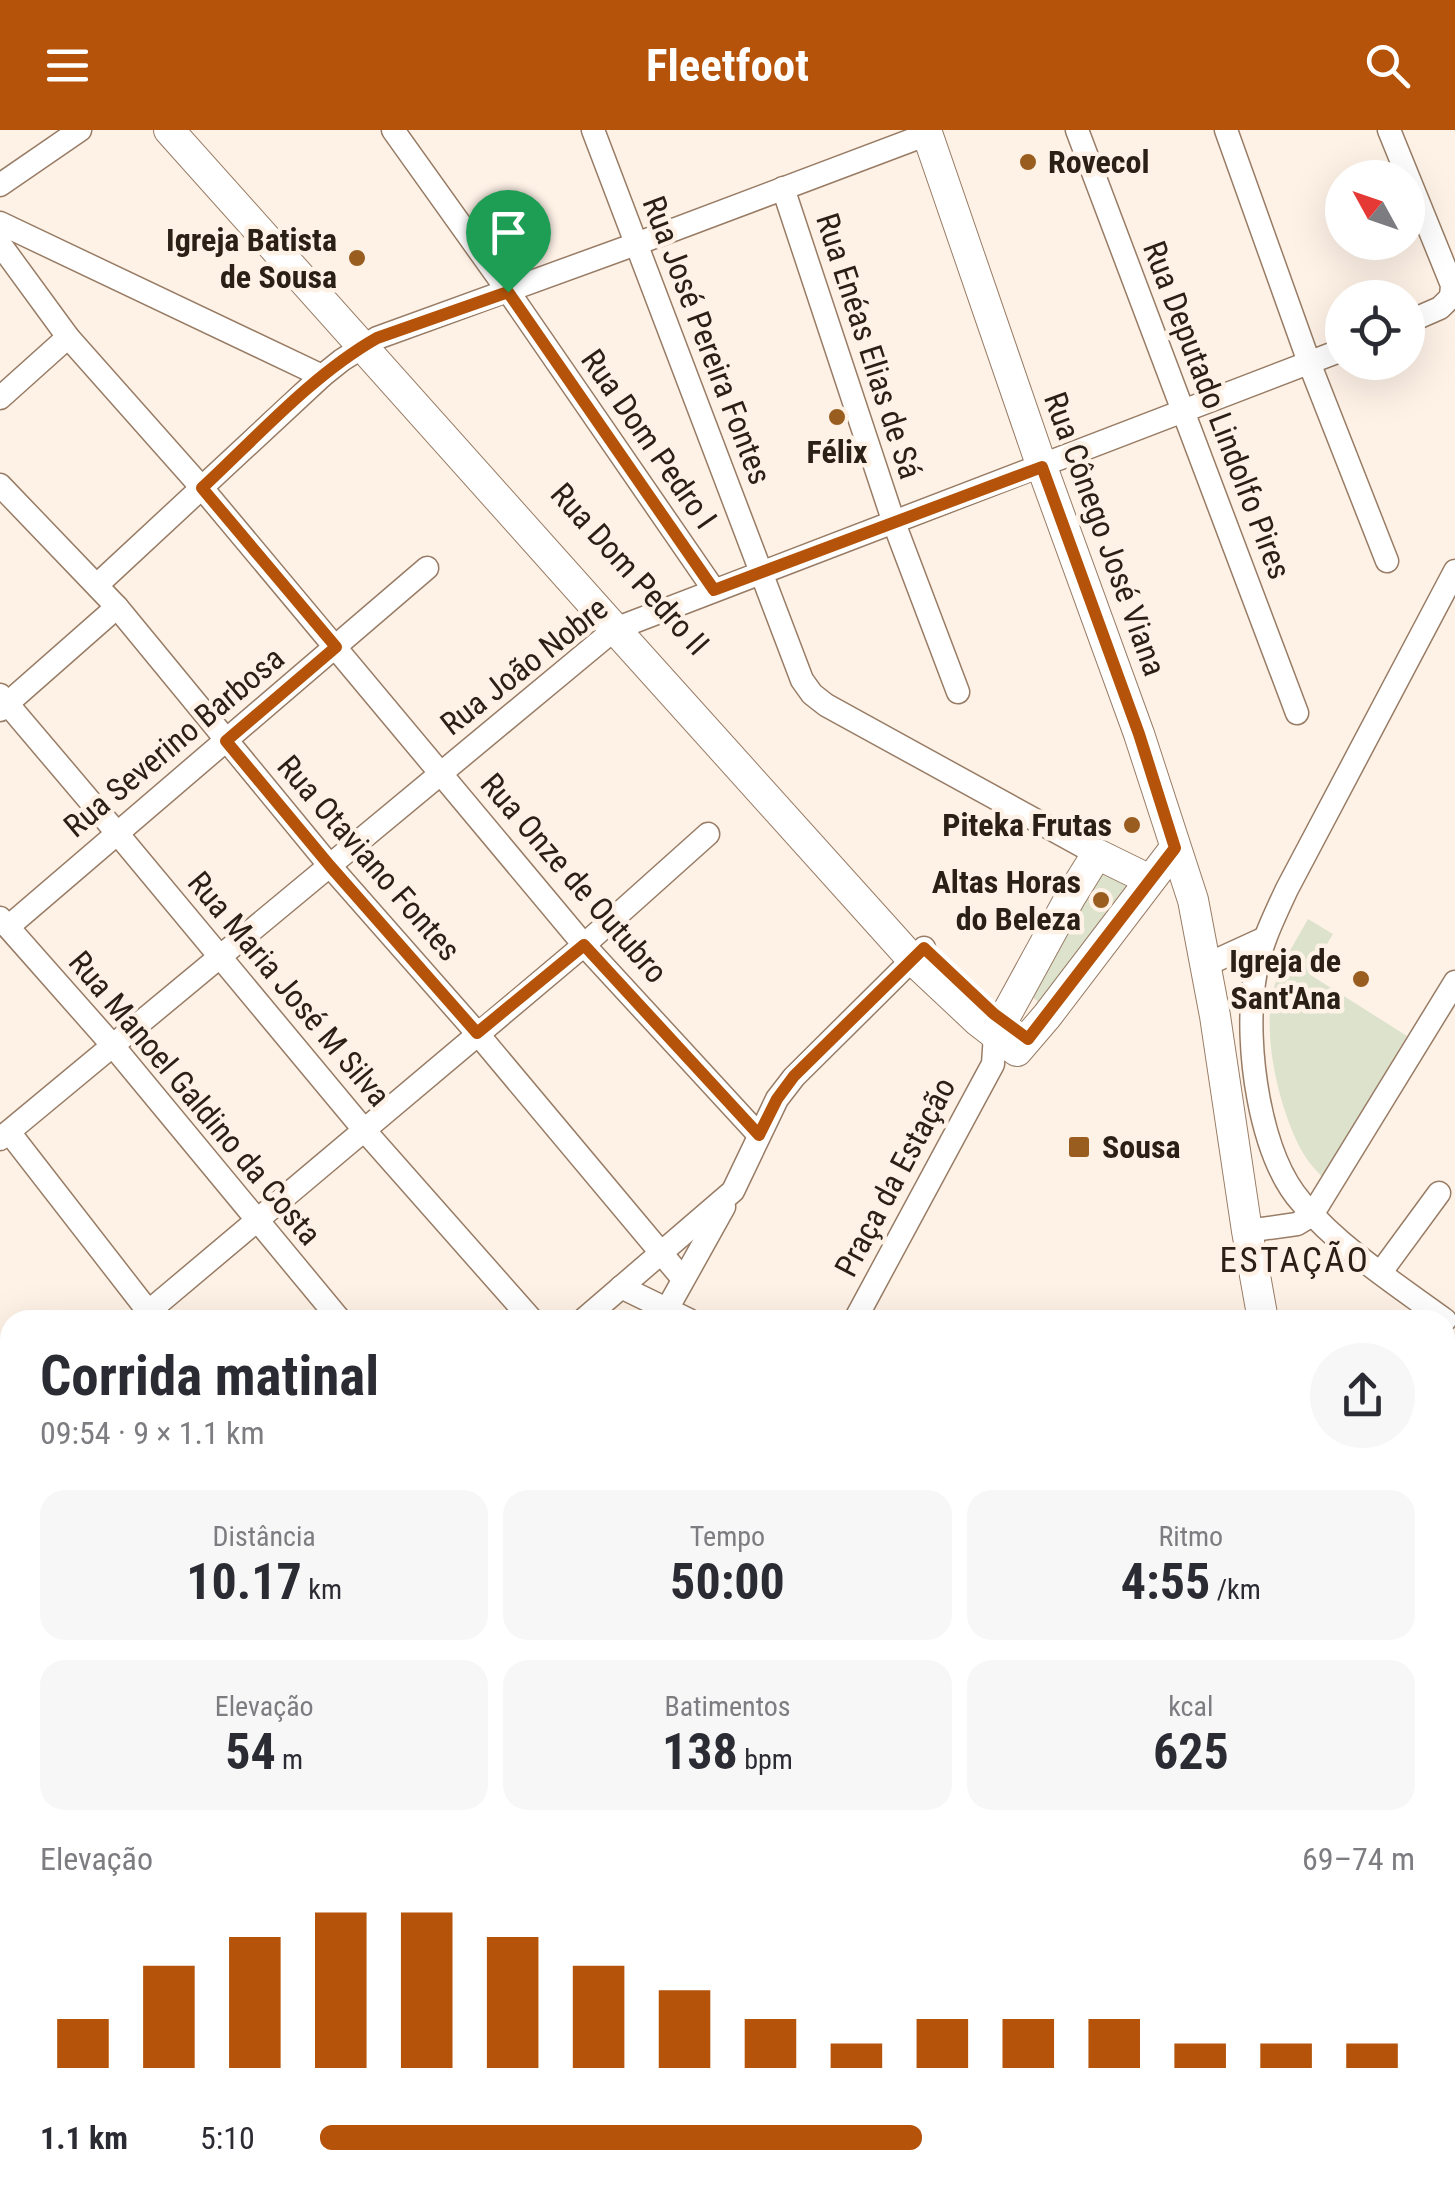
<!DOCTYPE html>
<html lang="pt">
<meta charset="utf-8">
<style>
:root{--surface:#fff;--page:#f7f7f7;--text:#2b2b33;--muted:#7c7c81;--accent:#b45309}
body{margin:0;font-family:"Roboto Condensed",sans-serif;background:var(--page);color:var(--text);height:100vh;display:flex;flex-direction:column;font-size:38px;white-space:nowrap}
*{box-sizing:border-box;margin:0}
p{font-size:32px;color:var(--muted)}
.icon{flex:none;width:55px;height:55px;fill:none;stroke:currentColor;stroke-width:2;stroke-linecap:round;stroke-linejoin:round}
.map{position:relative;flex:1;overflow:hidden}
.panel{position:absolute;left:0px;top:1180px;width:1455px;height:888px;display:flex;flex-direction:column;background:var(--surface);border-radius:30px 30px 0 0;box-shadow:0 10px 40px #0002}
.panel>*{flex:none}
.needle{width:65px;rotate:310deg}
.controls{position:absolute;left:1325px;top:30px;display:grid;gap:20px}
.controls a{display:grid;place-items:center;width:100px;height:100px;border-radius:50%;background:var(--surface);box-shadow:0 10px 40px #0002;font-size:50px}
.pin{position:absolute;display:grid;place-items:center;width:85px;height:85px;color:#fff;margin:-102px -42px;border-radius:50% 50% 50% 0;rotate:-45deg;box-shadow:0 0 10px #0007}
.pin .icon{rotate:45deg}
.round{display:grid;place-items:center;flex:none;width:105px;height:105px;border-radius:52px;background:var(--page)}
.overview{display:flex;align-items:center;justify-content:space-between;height:170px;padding:0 40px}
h1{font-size:55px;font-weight:700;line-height:75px}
.figures{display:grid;grid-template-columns:repeat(3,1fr);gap:15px;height:170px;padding:10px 40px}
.figures div{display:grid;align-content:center;border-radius:25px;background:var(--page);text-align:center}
.figures b{font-size:50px;font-weight:700}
.figures small{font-size:28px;font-weight:400}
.figures p{font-size:28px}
.chart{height:280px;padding:20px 40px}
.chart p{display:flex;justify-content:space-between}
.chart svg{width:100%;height:180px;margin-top:10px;stroke:var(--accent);stroke-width:6}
ul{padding:0 40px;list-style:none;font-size:32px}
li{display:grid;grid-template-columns:160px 120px 1fr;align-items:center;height:75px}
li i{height:25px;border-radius:12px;background:var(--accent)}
header{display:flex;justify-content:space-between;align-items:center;height:130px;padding:0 40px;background:var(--accent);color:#fff;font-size:45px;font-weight:700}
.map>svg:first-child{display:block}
</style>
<header><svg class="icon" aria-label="menu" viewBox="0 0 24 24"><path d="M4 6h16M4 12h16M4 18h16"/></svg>Fleetfoot<svg class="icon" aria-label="search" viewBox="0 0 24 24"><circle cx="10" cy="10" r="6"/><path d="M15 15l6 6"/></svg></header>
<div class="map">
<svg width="1455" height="2066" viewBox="0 0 1455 2066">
<rect width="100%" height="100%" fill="#fef2e7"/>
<g fill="#dde2cd">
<polygon points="1100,736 1130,755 1043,876 1030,865"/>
<path d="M1308,789L1333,804L1309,844L1407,906L1322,1047C1316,1040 1308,1032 1303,1023C1279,981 1259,898 1276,851C1284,829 1297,809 1308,789Z"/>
</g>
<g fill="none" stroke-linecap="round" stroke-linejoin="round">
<g stroke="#8eb3c3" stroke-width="6">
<polyline points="0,1420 10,1428"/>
<polyline points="533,2066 540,2058"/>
</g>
<g stroke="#987c65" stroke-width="25">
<g id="street">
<polyline points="393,0 508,161 714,460"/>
<polyline points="593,0 802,550 812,564 826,575 1097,724"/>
<polyline points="1077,0 1297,583"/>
<polyline points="1226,0 1310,235 1387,431"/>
<polyline points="1389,0 1452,155 1451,167"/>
<polyline points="0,55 80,0"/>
<polyline points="783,58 894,393 958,562"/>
<polyline points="0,93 322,246"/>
<polyline points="0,114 68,207 202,358 584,815 759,1005"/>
<polyline points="1408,192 1440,178 1451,167"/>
<polyline points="0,268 68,207"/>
<polyline points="0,355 117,477 330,736 477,903 683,1149"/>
<polyline points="97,455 322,246 342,230 377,208 636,114 928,4"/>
<polyline points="0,565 117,703 365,1001 532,1190"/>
<polyline points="0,580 117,477"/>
<polyline points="0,788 114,917 340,1190"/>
<polyline points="8,797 427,438"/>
<polyline points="1206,835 1265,808"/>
<polyline points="9,1002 155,1190"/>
<polyline points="0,1009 615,499 1342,220"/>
<polyline points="1247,1101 1297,1094 1312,1085 1455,852"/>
<polyline points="1381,1142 1439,1063"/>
<polyline points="621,1157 689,1190"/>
<polyline points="148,1182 584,815 708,704"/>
<polyline points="583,1190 733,1061 777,969 794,947 924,818"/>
<polyline points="661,1190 724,1077"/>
<polyline points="855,1190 993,934 995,905"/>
<path d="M1445,1190C1397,1155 1340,1118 1302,1073C1259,1025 1245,915 1254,853C1258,819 1273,789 1287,759L1455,441"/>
<polyline points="1445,1270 1455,1276"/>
<polyline points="1445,1414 1455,1434"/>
<polyline points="0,1541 10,1540"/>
<polyline points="1445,1637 1455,1635"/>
<polyline points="723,2058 724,2066"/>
<polyline points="962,2058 964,2066"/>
<polyline points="1105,2058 1107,2066"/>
<polyline points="501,2066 506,2058"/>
<polyline points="1202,2066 1248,2058"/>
</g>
</g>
<g stroke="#987c65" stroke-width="32">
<g id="secondary">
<polyline points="169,0 615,499 912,829 978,891 1017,921 1047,886 1175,718"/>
<polyline points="926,0 1042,337 1139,604 1193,770 1215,886 1247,1101 1263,1190"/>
<polyline points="995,905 1071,766 1097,724 1150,750"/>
<polyline points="1445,1926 1455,1914"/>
<polyline points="1417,2058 1419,2066"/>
</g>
</g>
<use href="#street" stroke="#fff" stroke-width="22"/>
<use href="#secondary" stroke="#fff" stroke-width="30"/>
</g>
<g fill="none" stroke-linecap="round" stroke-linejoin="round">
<g stroke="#fff" stroke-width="20">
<path id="route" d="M508,162L714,460L1042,337L1139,604L1175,718L1028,909L994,884L924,818L794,946L777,969L759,1005L584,815L477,903L330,736L226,611L336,517L202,358C257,307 312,245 377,208Z"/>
</g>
<use href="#route" stroke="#b45309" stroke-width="12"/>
</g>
<g fill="#9a5d20" stroke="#fef2e7" stroke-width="4">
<circle cx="1028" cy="32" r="10"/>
<circle cx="357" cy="128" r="10"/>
<circle cx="837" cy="287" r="10"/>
<circle cx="1132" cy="695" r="10"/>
<circle cx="1101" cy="770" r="10"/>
<circle cx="1361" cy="849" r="10"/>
<rect x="1067" y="1005" width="24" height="24" rx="5"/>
</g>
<g text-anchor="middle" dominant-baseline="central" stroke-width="9" stroke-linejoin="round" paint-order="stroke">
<g font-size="32" font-weight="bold" fill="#2b2016" stroke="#fef2e7" text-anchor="end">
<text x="1048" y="32" text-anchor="start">Rovecol</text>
<text x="337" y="110">Igreja Batista<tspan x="337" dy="37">de Sousa</tspan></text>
<text x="837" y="322" text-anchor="middle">Félix</text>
<text x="1112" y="695">Piteka Frutas</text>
<text x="1081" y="752">Altas Horas<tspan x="1081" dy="37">do Beleza</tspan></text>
<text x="1341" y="831">Igreja de<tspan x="1341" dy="37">Sant'Ana</tspan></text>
<text x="1102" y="1017" text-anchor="start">Sousa</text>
</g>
<g font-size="32" fill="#2b2016" stroke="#fef2e7">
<text transform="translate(707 210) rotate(69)">Rua José Pereira Fontes</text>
<text transform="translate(869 216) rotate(72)">Rua Enéas Elias de Sá</text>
<text transform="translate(1217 280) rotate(69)">Rua Deputado Lindolfo Pires</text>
<text transform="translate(649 309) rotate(55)">Rua Dom Pedro I</text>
<text transform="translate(1105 404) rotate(70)">Rua Cônego José Viana</text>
<text transform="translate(630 439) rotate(48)">Rua Dom Pedro II</text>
<text transform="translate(524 536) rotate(-38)">Rua João Nobre</text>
<text transform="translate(174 612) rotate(-40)">Rua Severino Barbosa</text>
<text transform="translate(369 728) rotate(49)">Rua Otaviano Fontes</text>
<text transform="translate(574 748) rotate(49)">Rua Onze de Outubro</text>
<text transform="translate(289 859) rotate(50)">Rua Maria José M Silva</text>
<text transform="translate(195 968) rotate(50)">Rua Manoel Galdino da Costa</text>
<text transform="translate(895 1047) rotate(-62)">Praça da Estação</text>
</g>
<g font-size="35" letter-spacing="2.5" fill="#2b2016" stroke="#fef2e7">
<text x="1295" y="1130">ESTAÇÃO</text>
</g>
</g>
</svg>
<div class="controls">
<a><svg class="needle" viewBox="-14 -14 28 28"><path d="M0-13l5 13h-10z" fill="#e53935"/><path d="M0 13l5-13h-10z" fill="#7c7c81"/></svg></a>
<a><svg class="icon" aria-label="locate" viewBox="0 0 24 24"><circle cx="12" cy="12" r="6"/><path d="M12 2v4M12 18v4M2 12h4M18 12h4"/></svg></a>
</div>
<div class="pin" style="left:508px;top:162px;background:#1e9e55"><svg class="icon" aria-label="arrive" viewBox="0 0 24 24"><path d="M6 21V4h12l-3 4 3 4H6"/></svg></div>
<section class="panel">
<div class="overview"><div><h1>Corrida matinal</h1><p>09:54 · 9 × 1.1 km</p></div><a class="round"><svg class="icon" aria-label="share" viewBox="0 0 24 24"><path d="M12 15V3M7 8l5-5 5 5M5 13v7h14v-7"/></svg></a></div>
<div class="figures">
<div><p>Distância</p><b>10.17<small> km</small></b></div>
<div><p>Tempo</p><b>50:00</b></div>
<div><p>Ritmo</p><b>4:55<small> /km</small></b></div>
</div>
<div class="figures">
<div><p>Elevação</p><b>54<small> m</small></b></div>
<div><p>Batimentos</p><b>138<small> bpm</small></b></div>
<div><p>kcal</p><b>625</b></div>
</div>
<div class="chart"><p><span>Elevação</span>69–74 m</p>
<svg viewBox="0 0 160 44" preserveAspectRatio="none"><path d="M5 44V32M15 44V19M25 44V12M35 44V6M45 44V6M55 44V12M65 44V19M75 44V25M85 44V32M95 44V38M105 44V32M115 44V32M125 44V32M135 44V38M145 44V38M155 44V38"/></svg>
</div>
<ul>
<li><b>1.1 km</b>5:10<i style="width:55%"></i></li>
</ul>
</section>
</div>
